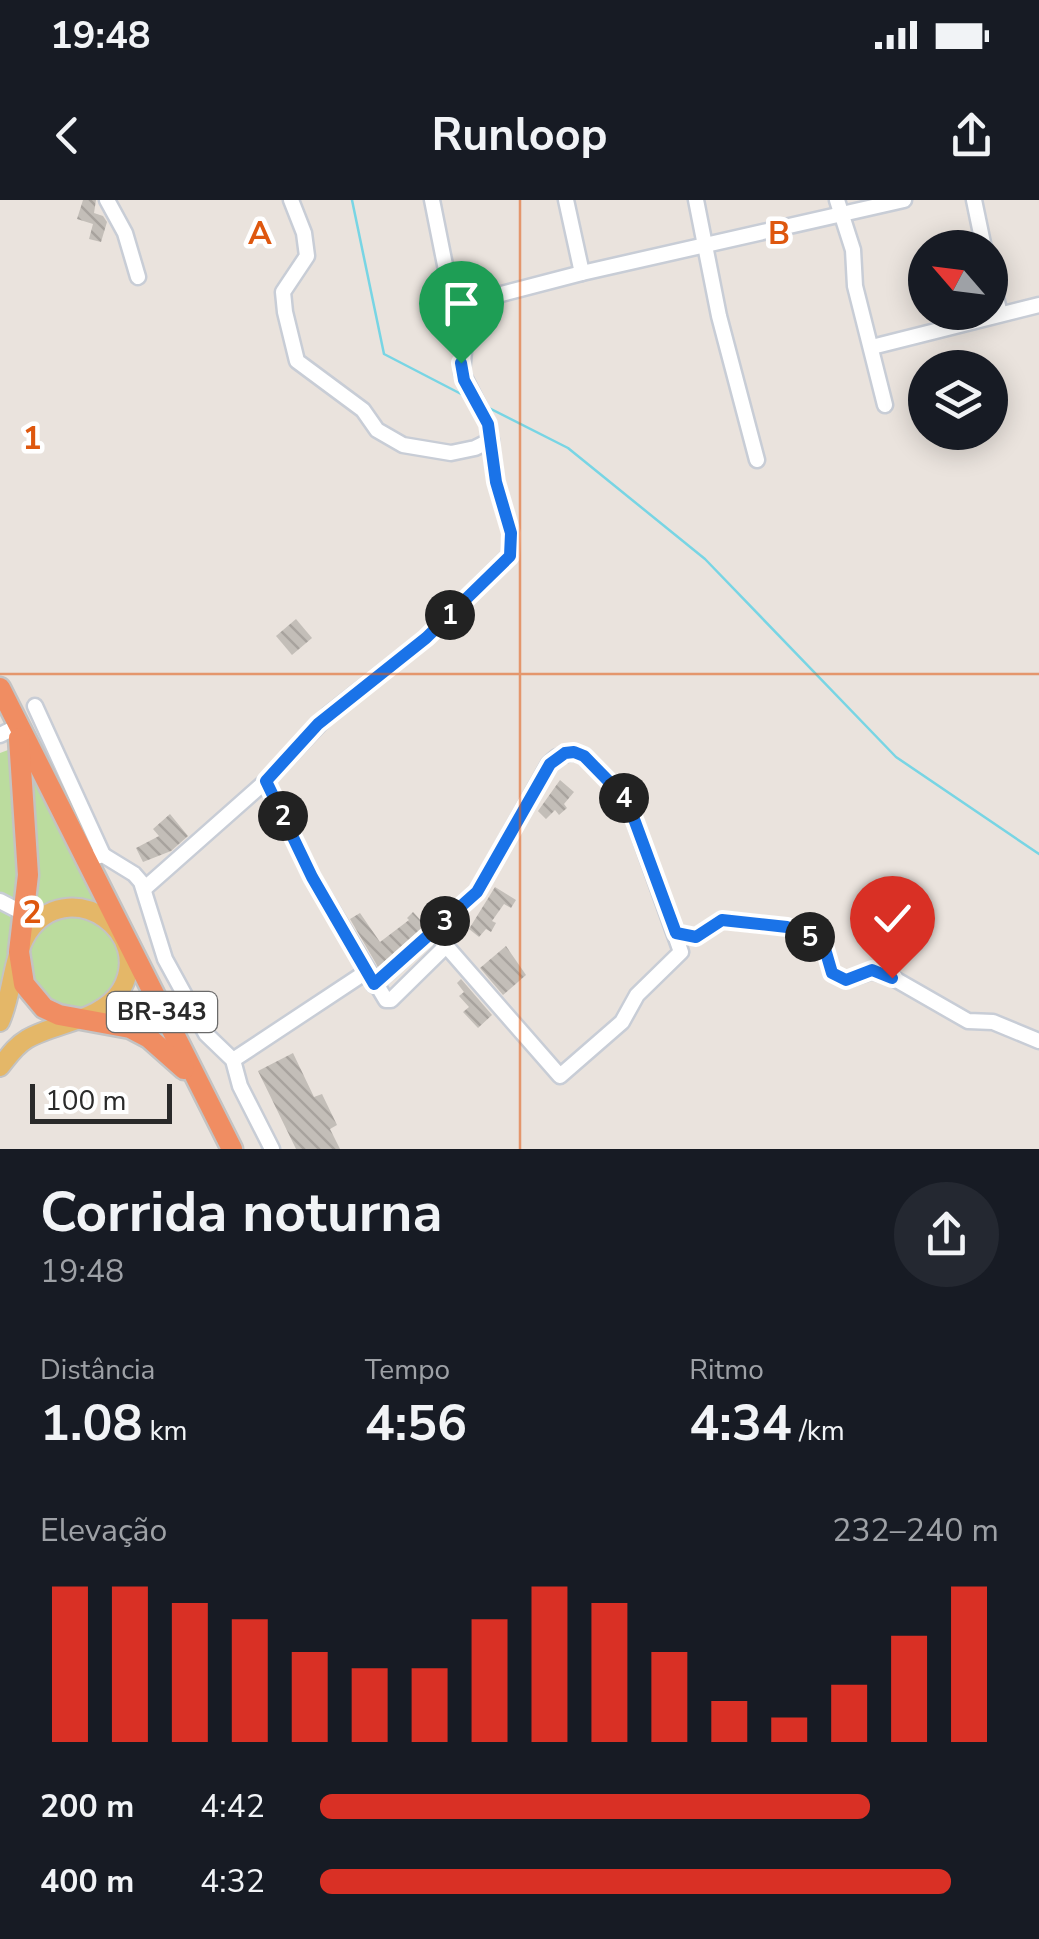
<!DOCTYPE html>
<html lang="pt">
<meta charset="utf-8">
<style>
:root{--surface:#171b24;--page:#242831;--text:#f1f3f6;--muted:#9ea1a6;--accent:#d93025}
body{margin:0;font-family:"Nunito Sans",sans-serif;background:var(--page);color:var(--text);height:100vh;display:flex;flex-direction:column;font-size:38px;white-space:nowrap}
*{box-sizing:border-box;margin:0}
p{font-size:32px;color:var(--muted)}
.icon{flex:none;width:55px;height:55px;fill:none;stroke:currentColor;stroke-width:2;stroke-linecap:round;stroke-linejoin:round}
.map{position:relative;height:949px;overflow:hidden}
.panel{display:flex;flex-direction:column;background:var(--surface);flex:1}
.panel>*{flex:none}
.needle{width:65px;rotate:298deg}
.fabs{position:absolute;left:908px;top:30px;display:grid;gap:20px}
.fabs a{display:grid;place-items:center;width:100px;height:100px;border-radius:50%;background:var(--surface);box-shadow:0 5px 25px #0003;font-size:50px}
.scale{position:absolute;left:30px;bottom:25px;width:142px;box-sizing:border-box;padding-left:10px;border:5px solid #2a2a2a;border-top:0;font-size:28px;line-height:35px;white-space:nowrap;color:#2a2a2a;-webkit-text-stroke:8px #fff;paint-order:stroke}
.pin{position:absolute;display:grid;place-items:center;width:85px;height:85px;color:#fff;margin:-102px -42px;border-radius:50% 50% 50% 0;rotate:-45deg;box-shadow:0 0 10px #0007}
.pin .icon{rotate:45deg}
.km{position:absolute;width:50px;height:50px;margin:-25px;border-radius:50%;background:#222;color:#fff;font-size:28px;line-height:50px;text-align:center}
.round{display:grid;place-items:center;flex:none;width:105px;height:105px;border-radius:52px;background:var(--page)}
.overview{display:flex;align-items:center;justify-content:space-between;height:170px;padding:0 40px}
h1{font-size:55px;font-weight:700;line-height:75px}
.stats{display:grid;grid-template-columns:repeat(3,1fr);gap:15px;height:170px;padding:10px 40px}
.stats div{display:grid;align-content:center}
.stats b{font-size:50px;font-weight:700}
.stats small{font-size:28px;font-weight:400}
.stats p{font-size:28px}
.chart{height:280px;padding:20px 40px}
.chart p{display:flex;justify-content:space-between}
.chart svg{width:100%;height:180px;margin-top:10px;stroke:var(--accent);stroke-width:6}
ul{padding:0 40px;list-style:none;font-size:32px}
li{display:grid;grid-template-columns:160px 120px 1fr;align-items:center;height:75px}
li i{height:25px;border-radius:12px;background:var(--accent)}
.status{display:flex;justify-content:space-between;align-items:center;height:70px;padding:0 50px;background:var(--surface);direction:ltr}
.status svg{height:28px;fill:currentColor}
header{display:flex;justify-content:space-between;align-items:center;height:130px;padding:0 40px;background:var(--surface);font-size:45px;font-weight:700}
.map>svg:first-child{display:block}
</style>
<div class="status"><b>19:48</b><svg viewBox="0 0 49 12"><path d="M0 12V9h3v3zM5 12V6h3v6zM10 12V3h3v9zM15 12V0h3v12zM26 1h20v11H26zM47 4h2v5h-2z"/></svg></div>
<header><svg class="icon" aria-label="back" viewBox="0 0 24 24"><path d="M15 5l-7 7 7 7"/></svg>Runloop<svg class="icon" aria-label="share" viewBox="0 0 24 24"><path d="M12 15V3M7 8l5-5 5 5M5 13v7h14v-7"/></svg></header>
<div class="map">
<svg width="1039" height="949" viewBox="0 0 1039 949">
<defs>
<pattern id="building-back-hatch" width="6" height="6" patternUnits="userSpaceOnUse" patternTransform="scale(2.5)"><rect width="6" height="6" fill="#c3beb8"/><path d="M-1 5l2 2M0 0l6 6M5-1l2 2" fill="none" stroke="#a8a39e"/></pattern>
</defs>
<rect width="100%" height="100%" fill="#eae3dd"/>
<g fill="#bbdc9e">
<polygon points="8,550 18,696 13,749 0,794 0,553"/>
<polygon points="31,565 100,708 71,702 37,711"/>
<circle cx="74" cy="762" r="47"/>
</g>
<g fill="none" stroke-linecap="round" stroke-linejoin="round">
<g stroke="#78d5e4" stroke-width="2.5">
<polyline points="352,0 384,154 465,196"/>
<polyline points="485,206 568,248 705,359 896,557 1039,654"/>
</g>
</g>
<g fill="url(#building-back-hatch)">
<polygon points="83,0 96,0 94,13 103,16 107,22 101,42 89,39 93,24 77,19"/>
<polygon points="296,419 312,438 292,455 276,436"/>
<polygon points="560,580 574,592 564,604 567,608 559,615 555,610 546,619 538,611"/>
<polygon points="170,614 188,636 171,651 143,662 136,648 159,636 153,629"/>
<polygon points="495,687 516,700 511,708 504,704 492,721 496,723 491,732 486,729 479,737 469,729"/>
<polygon points="413,712 425,725 378,767 350,719 360,713 380,742 409,720 407,718"/>
<polygon points="506,746 526,775 503,795 480,768"/>
<polygon points="461,779 492,815 478,828 463,812 469,807 459,796 464,792 457,783"/>
<polygon points="293,853 314,897 322,894 337,925 330,929 340,949 296,949 258,871"/>
</g>
<g fill="none" stroke-linecap="round" stroke-linejoin="round">
<g stroke="#c8cdd6" stroke-width="19">
<g id="minor">
<polyline points="107,0 125,33 138,77"/>
<polyline points="291,0 304,33 307,56 283,92 285,112 297,161 363,210 377,230 403,245 451,253 475,248 491,240"/>
<polyline points="566,0 582,73"/>
<polyline points="696,0 719,116 757,260"/>
<polyline points="837,0 853,50 855,86 885,205"/>
<polyline points="974,0 984,48"/>
<polyline points="990,72 1000,114"/>
<polyline points="459,105 582,73 904,0"/>
<polyline points="872,147 1039,105"/>
<polyline points="35,506 103,655"/>
<polyline points="0,535 18,526"/>
<polyline points="266,581 312,677 386,800 391,800 447,745"/>
<polyline points="86,660 103,655 134,674 141,682 165,759 206,834 233,860 240,886 272,949"/>
<polyline points="144,689 266,581 328,515 426,438 509,356 511,333 496,282 488,224 462,173 466,130 446,70 432,0"/>
<polyline points="0,701 25,714"/>
<polyline points="676,733 696,737 722,720 787,727 823,743 832,773 846,780 872,771 893,778 968,821 993,822 1039,841"/>
<polyline points="374,785 477,692 549,564 557,557 573,552 584,556 627,600 681,752 637,795 622,822 560,876 434,732"/>
<polyline points="233,860 366,772"/>
</g>
</g>
<g stroke="#c3c3c3" stroke-width="22">
<path id="major" d="M0,822C14,792 11,753 32,727C74,677 154,733 121,790C102,821 56,822 27,839C15,846 8,857 0,867"/>
</g>
<g stroke="#c3c3c3" stroke-width="25">
<g id="highway">
<polyline points="0,488 232,949"/>
<polyline points="19,538 28,675 19,752 24,784 44,808 59,815 130,828 149,838 184,869"/>
</g>
</g>
<use href="#minor" stroke="#fff" stroke-width="14"/>
<use href="#major" stroke="#e4b768" stroke-width="18"/>
<use href="#highway" stroke="#f08d62" stroke-width="20"/>
</g>
<g fill="none" stroke-linecap="round" stroke-linejoin="round">
<g stroke="#fff" stroke-width="20">
<polyline id="route" points="461,163 464,180 488,224 496,282 511,333 510,356 426,438 318,524 266,581 312,677 374,784 477,692 550,564 565,553 574,552 584,556 627,600 676,733 696,737 722,720 787,727 823,742 832,773 846,780 872,770 892,778"/>
</g>
<use href="#route" stroke="#1a73e8" stroke-width="12"/>
</g>
<path fill="none" stroke="#de570e" stroke-width="2.5" stroke-opacity="0.55" d="M520,0V949M0,474H1039"/>
<g text-anchor="middle" dominant-baseline="central" stroke-width="9" stroke-linejoin="round" paint-order="stroke">
<rect fill="#fff" stroke="#6a6a6a" stroke-width="2.5" x="107" y="792" width="110" height="40" rx="8"/>
<g font-size="25" font-weight="bold" fill="#2a2a2a">
<text x="162" y="812">BR-343</text>
</g>
</g>
<g font-size="32" text-anchor="middle" font-weight="bold" fill="#de570e" stroke="#fff" stroke-width="9" stroke-linejoin="round" paint-order="stroke">
<text x="260" y="44">A</text>
<text x="779" y="44">B</text>
<text x="32" y="249">1</text>
<text x="32" y="723">2</text>
</g>
</svg>
<div class="fabs">
<a><svg class="needle" viewBox="-14 -14 28 28"><path d="M0-13l5 13h-10z" fill="#e53935"/><path d="M0 13l5-13h-10z" fill="#9ea1a6"/></svg></a>
<a><svg class="icon" aria-label="layers" viewBox="0 0 24 24"><path d="M12 4l9 5-9 5-9-5zM3 14l9 5 9-5"/></svg></a>
</div>
<div class="scale">100 m</div>
<div class="pin" style="left:461px;top:163px;background:#1e9e55"><svg class="icon" aria-label="arrive" viewBox="0 0 24 24"><path d="M6 21V4h12l-3 4 3 4H6"/></svg></div>
<div class="pin" style="left:892px;top:778px;background:#d93025"><svg class="icon" aria-label="check" viewBox="0 0 24 24"><path d="M5 12l5 5 9-10"/></svg></div>
<b class="km" style="left:450px;top:415px">1</b>
<b class="km" style="left:283px;top:616px">2</b>
<b class="km" style="left:445px;top:721px">3</b>
<b class="km" style="left:624px;top:598px">4</b>
<b class="km" style="left:810px;top:737px">5</b>
</div>
<section class="panel">
<div class="overview"><div><h1>Corrida noturna</h1><p>19:48</p></div><a class="round"><svg class="icon" aria-label="share" viewBox="0 0 24 24"><path d="M12 15V3M7 8l5-5 5 5M5 13v7h14v-7"/></svg></a></div>
<div class="stats">
<div><p>Distância</p><b>1.08<small> km</small></b></div>
<div><p>Tempo</p><b>4:56</b></div>
<div><p>Ritmo</p><b>4:34<small> /km</small></b></div>
</div>
<div class="chart"><p><span>Elevação</span>232–240 m</p>
<svg viewBox="0 0 160 44" preserveAspectRatio="none"><path d="M5 44V6M15 44V6M25 44V10M35 44V14M45 44V22M55 44V26M65 44V26M75 44V14M85 44V6M95 44V10M105 44V22M115 44V34M125 44V38M135 44V30M145 44V18M155 44V6"/></svg>
</div>
<ul>
<li><b>200 m</b>4:42<i style="width:81%"></i></li>
<li><b>400 m</b>4:32<i style="width:93%"></i></li>
</ul>
</section>
